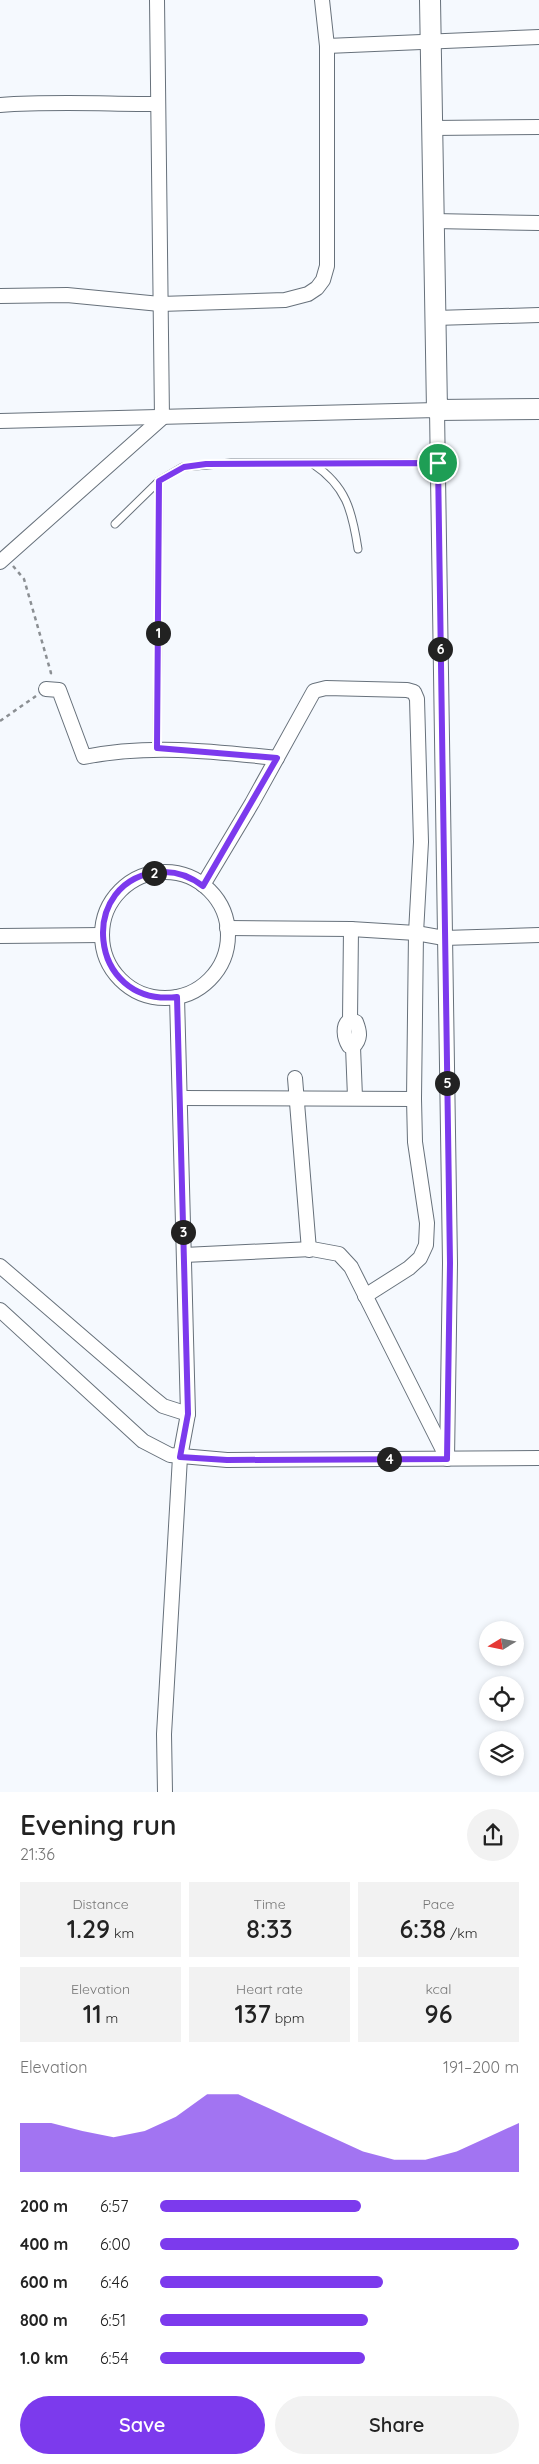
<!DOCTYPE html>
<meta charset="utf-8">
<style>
:root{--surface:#fff;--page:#f2f2f2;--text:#222;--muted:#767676;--accent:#7c3aed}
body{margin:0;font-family:Quicksand,sans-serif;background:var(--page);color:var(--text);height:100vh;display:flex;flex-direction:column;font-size:19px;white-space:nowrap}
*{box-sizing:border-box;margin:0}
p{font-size:16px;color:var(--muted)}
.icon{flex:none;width:28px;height:28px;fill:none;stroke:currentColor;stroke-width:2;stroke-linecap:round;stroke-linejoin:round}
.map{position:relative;height:1792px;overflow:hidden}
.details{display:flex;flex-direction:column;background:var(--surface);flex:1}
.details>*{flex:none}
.needle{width:32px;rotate:260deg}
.controls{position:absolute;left:479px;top:1621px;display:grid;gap:10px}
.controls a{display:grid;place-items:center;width:45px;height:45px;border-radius:50%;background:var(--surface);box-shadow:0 2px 8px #0003;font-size:25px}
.pin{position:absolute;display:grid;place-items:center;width:42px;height:42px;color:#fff;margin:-21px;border:2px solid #fff;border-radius:50%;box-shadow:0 1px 5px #0007}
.km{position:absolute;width:25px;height:25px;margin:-12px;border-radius:50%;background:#222;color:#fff;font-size:14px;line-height:25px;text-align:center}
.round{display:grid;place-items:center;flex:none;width:52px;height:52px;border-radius:26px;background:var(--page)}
.summary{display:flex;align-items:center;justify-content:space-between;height:85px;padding:0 20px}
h1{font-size:28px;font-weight:600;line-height:38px}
.metrics{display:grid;grid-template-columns:repeat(3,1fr);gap:8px;height:85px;padding:5px 20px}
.metrics div{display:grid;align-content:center;border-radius:0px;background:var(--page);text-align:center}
.metrics b{font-size:25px;font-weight:600}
.metrics small{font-size:14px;font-weight:400}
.metrics p{font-size:14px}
.chart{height:140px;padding:10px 20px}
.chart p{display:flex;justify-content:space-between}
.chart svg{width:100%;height:90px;margin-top:5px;fill:var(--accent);opacity:.7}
.primary-button{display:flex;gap:10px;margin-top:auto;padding:10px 20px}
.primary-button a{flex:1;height:58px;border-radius:30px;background:var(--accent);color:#fff;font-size:20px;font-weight:600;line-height:58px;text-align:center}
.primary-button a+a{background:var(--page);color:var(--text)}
ul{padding:0 20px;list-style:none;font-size:16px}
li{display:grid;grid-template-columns:80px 60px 1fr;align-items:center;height:38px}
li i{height:12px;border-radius:6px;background:var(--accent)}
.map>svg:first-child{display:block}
</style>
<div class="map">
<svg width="539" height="1792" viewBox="0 0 539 1792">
<rect width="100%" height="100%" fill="#f5f9fe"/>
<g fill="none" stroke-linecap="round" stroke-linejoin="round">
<g stroke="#67717b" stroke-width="9">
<g id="lane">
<path d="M313,464C346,486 352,510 358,549"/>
<polyline points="115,524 159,481 183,467 231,463 438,463"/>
<polyline points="157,748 159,481"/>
</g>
</g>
<g stroke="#67717b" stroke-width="16">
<g id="street">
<polyline points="327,46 539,37"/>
<path d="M0,105C52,101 105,104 158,104"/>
<polyline points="432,128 539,127"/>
<polyline points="434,221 539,223"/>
<polyline points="0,296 67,295 160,304 285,300 308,294 317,288 323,280 327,266 327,46 322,0"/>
<polyline points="435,318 539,315"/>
<polyline points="0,421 437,410 450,1263 447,1459"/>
<polyline points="0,562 162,418 157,0"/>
<path d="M46,689L59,690L84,757C149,744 211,751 277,758"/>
<circle cx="165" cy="935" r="63"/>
<polyline points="203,885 252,803 314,691 326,688 407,690 414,692 417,699 421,842 416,933 414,1099 415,1142 427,1223 426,1245 420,1258 409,1268 365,1296"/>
<polyline points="227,928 351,929 416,933 444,938 539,935"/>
<path d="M351,929L350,1020C342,1025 344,1038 349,1046L353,1047"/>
<polyline points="0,936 102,935"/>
<path d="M350,1020L356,1022C360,1032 361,1039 353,1047L355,1097"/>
<polyline points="295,1078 309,1250"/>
<polyline points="180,1098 414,1099"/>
<polyline points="184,1255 312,1249 339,1254 351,1267 446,1456"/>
<polyline points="0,1266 152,1397 163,1406 188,1414"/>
<polyline points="0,1310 143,1441 170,1455 227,1460 539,1458"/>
<polyline points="165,1792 164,1734 180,1457 188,1414 177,997"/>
</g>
</g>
<g stroke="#67717b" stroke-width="22">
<polyline id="secondary" points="430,0 437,410 539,409"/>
</g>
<g stroke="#8b8f93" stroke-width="2.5" stroke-dasharray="4 4" stroke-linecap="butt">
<polyline points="13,566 24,579 51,673 49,675"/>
<polyline points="0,721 36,696"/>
</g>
<use href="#lane" stroke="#fff" stroke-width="7"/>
<use href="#street" stroke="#fff" stroke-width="14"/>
<use href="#secondary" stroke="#fff" stroke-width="20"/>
</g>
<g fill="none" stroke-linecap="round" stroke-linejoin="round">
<g stroke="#fff" stroke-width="10">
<path id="route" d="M438,463L450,1263L447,1459L227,1460L180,1457L188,1414L177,997C86,1007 77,877 161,872C177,871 190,876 203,886L277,758L157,748L159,481L184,467L206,464Z"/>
</g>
<use href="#route" stroke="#7c3aed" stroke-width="6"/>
</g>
</svg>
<div class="controls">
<a><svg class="needle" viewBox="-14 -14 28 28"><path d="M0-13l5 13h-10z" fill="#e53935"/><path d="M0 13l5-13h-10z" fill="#767676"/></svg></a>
<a><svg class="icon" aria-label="locate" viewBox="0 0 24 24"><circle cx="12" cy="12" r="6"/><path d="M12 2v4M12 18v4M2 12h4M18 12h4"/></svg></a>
<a><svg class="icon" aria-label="layers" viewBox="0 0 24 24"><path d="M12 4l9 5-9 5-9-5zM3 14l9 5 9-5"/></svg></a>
</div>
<div class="pin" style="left:438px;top:463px;background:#1e9e55"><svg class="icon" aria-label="arrive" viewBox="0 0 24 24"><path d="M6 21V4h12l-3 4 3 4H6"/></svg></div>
<b class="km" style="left:158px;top:633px">1</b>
<b class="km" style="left:154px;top:873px">2</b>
<b class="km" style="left:183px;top:1232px">3</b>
<b class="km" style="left:389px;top:1459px">4</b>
<b class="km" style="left:447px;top:1083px">5</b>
<b class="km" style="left:440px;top:649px">6</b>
</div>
<section class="details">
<div class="summary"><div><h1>Evening run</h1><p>21:36</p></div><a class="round"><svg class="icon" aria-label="share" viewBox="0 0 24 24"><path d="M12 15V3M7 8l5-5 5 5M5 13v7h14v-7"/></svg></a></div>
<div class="metrics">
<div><p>Distance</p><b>1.29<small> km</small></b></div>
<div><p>Time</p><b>8:33</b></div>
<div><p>Pace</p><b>6:38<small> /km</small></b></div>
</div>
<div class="metrics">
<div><p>Elevation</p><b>11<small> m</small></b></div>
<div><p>Heart rate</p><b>137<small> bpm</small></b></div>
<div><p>kcal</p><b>96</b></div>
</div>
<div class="chart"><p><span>Elevation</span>191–200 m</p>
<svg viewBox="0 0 160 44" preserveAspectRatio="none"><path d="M0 44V20L10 20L20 24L30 27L40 24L50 17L60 6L70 6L80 13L90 20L100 27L110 34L120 38L130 38L140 34L150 27L160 20V44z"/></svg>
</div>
<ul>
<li><b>200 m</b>6:57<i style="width:56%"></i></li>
<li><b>400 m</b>6:00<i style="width:100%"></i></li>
<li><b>600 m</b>6:46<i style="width:62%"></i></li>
<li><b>800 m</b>6:51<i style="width:58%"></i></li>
<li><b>1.0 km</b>6:54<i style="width:57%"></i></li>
</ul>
<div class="primary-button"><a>Save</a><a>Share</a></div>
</section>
